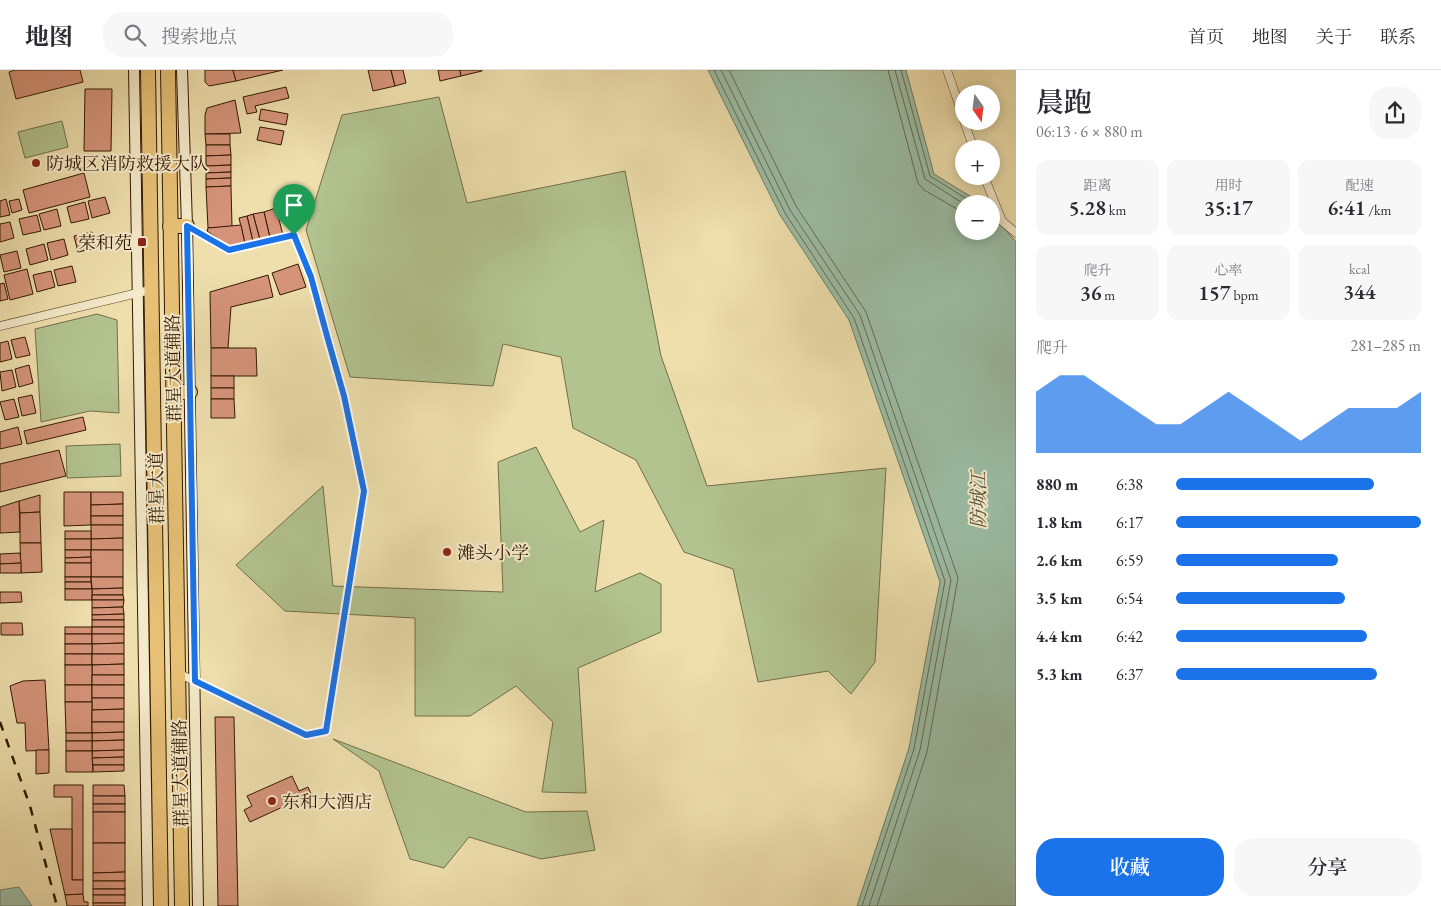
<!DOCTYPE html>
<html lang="zh">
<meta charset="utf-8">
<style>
:root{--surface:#fff;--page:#f7f7f7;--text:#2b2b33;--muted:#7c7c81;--line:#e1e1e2;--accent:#1a73e8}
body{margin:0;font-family:"EB Garamond","Noto Serif SC",serif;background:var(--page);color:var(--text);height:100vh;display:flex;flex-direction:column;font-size:19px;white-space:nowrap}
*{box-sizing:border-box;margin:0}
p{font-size:16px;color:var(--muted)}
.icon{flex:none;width:28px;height:28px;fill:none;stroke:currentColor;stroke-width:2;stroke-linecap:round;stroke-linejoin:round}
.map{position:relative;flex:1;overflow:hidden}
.drawer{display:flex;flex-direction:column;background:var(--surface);width:425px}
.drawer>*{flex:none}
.needle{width:32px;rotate:166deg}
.buttons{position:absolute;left:955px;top:15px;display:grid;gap:10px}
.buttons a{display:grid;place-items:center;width:45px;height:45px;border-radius:50%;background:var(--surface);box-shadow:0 2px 12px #0003;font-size:25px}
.pin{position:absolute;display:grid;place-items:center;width:42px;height:42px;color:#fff;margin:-51px -21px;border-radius:50% 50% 50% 0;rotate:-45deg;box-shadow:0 0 5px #0007}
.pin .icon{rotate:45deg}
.round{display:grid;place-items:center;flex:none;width:52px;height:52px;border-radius:20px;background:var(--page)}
.headline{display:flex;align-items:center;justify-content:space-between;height:85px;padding:0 20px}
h1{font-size:28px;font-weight:600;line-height:38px}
.figures{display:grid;grid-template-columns:repeat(3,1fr);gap:8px;height:85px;padding:5px 20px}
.figures div{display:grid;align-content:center;border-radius:12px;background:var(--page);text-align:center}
.figures b{font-size:21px;font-weight:600}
.figures small{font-size:14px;font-weight:400}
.figures p{font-size:14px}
.chart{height:140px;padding:10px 20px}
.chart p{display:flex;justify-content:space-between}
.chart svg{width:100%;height:90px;margin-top:5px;fill:var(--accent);opacity:.7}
.primary-button{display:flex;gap:10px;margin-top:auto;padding:10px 20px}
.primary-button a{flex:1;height:58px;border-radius:20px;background:var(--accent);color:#fff;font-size:20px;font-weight:600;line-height:58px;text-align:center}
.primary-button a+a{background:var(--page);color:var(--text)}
ul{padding:0 20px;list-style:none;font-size:16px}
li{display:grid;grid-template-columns:80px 60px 1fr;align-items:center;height:38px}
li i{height:12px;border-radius:6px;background:var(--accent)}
header{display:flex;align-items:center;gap:30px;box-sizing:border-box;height:70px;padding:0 25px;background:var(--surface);border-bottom:1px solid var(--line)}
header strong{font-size:24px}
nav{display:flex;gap:28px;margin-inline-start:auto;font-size:18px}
.search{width:350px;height:45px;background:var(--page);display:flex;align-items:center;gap:12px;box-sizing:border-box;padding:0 18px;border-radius:20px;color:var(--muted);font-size:19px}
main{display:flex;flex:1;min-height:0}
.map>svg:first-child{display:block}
</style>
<header>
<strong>地图</strong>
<div class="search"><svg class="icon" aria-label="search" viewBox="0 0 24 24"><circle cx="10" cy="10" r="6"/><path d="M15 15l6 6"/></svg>搜索地点</div>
<nav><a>首页</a><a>地图</a><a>关于</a><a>联系</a></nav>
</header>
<main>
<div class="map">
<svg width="1016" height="836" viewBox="0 0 1016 836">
<rect width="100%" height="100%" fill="#eedfad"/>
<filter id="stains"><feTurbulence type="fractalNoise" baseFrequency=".004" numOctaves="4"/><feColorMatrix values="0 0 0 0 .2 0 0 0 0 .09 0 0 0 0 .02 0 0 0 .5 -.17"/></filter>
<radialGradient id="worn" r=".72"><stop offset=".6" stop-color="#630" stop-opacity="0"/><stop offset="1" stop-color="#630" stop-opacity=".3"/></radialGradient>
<g fill="#b2c38f" stroke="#736e48">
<polygon points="439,27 467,133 625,101 661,286 707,416 886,398 875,592 851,624 828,601 758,612 733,499 684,482 636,390 573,358 561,287 503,274 493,316 350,307 306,160 342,45"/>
<polygon points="62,51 68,77 25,88 18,62"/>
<polygon points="97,244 117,250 119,343 90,341 41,352 35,259"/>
<polygon points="120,374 121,406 67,408 66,376"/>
<polygon points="536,377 580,462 604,450 595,522 640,503 661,514 661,562 578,598 586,723 542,722 553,652 516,616 470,646 415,646 415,548 285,541 236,495 323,416 333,516 503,522 498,392"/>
<polygon points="333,669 526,742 587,741 595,780 541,789 469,767 444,798 410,789 379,701"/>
</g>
<g fill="#9bbda5" stroke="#727b63">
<polygon points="708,0 906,0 934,104 983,134 964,134 964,161 991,161 991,143 1016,172 1016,836 857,836 909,678 940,512 849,250 780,145"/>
<polygon points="19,817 32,836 0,836 0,820"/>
</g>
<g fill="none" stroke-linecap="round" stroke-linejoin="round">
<g stroke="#686a53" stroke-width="1">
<polyline points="714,0 785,143 854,248 945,511 914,679 862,836"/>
<polyline points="721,0 790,140 860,245 951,510 920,680 869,836"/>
<polyline points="729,0 796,136 866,242 958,508 927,682 877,836"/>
<polyline points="888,0 918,113 924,120 964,143"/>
<polyline points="895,0 925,109 964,134"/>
<polyline points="901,0 930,106 975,134"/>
</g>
</g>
<g fill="#d5947a" stroke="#341801">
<polygon points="15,0 80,0 83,12 16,29 9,2"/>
<polygon points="205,0 233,0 236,11 209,16 205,12"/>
<polygon points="233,0 283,0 236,11"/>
<polygon points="368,0 391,0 395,16 373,21"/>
<polygon points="391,0 403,0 406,13 395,16"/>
<polygon points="438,0 460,0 461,6 440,11"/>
<polygon points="460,0 482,0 482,1 461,6"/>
<polygon points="286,17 289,28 255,36 257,42 247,44 243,27"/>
<polygon points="85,19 112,19 111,81 84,81"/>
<polygon points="235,30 241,63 205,64 205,45 207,38"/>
<polygon points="261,39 288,44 286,55 259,50"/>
<polygon points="260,57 284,61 281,75 257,70"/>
<polygon points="205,64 230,64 230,75 206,75"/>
<polygon points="206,75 230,75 231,85 206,86"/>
<polygon points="231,85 231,95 206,96 206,86"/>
<polygon points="231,95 231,102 206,103 206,96"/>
<polygon points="231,102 231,108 206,109 206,103"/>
<polygon points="84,103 90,127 29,143 23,120"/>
<polygon points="231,108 231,116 206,117 206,109"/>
<polygon points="231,116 232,157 208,158 206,117"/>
<polygon points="105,127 110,143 92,148 88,131"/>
<polygon points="6,129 10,145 0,147 0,131"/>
<polygon points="19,129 22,140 12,143 9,131"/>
<polygon points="85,132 89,149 71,153 67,137"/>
<polygon points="276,138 283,165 270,168 264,142"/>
<polygon points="57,139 61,156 44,160 39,144"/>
<polygon points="264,142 270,168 260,170 253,144"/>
<polygon points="253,144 260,170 253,172 247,146"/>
<polygon points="37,145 41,161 23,165 19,149"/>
<polygon points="247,146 253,172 245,174 239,148"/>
<polygon points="10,152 14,168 0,172 0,154"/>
<polygon points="241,155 245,174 230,177 207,161 208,158"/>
<polygon points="92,162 96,178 78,182 74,166"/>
<polygon points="64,169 68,185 51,190 47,173"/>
<polygon points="44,174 48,190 30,195 26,179"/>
<polygon points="17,181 21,198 4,202 0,185"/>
<polygon points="298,194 306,217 280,225 272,203"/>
<polygon points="72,196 76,212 58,216 54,200"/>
<polygon points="27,199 33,224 10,230 4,205"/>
<polygon points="51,201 55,217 37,222 33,205"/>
<polygon points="268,205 273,227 231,237 228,278 211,278 210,222"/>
<polygon points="4,213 8,229 0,231 0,214"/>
<polygon points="25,267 30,285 16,288 11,270"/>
<polygon points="8,271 12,289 0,292 0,273"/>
<polygon points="211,278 256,278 257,306 211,306"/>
<polygon points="29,295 33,313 19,317 15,299"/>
<polygon points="12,300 16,317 2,321 0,302"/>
<rect x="211" y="306" width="23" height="12"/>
<rect x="211" y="318" width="23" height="11"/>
<polygon points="32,325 36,343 22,346 18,328"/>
<polygon points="14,329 19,347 5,350 0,332"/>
<polygon points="211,329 234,329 235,348 211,348"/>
<polygon points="83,347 86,360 27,374 24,361"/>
<polygon points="18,357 22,374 0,379 0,362"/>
<polygon points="59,380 66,406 0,422 0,394"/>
<polygon points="64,422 91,422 91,455 64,456"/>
<polygon points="91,422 123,422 123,434 91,435"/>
<polygon points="40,425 40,442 20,443 19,431"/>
<polygon points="19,431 20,462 0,463 0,437"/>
<polygon points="123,434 123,446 91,446 91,435"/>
<polygon points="40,442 41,473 20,473 20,443"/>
<rect x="91" y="446" width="32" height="9"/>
<polygon points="91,455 123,455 123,468 91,469"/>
<rect x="65" y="461" width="26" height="8"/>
<polygon points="123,468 123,480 91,480 91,469"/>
<rect x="65" y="469" width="26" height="11"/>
<polygon points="20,473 41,473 42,502 21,503"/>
<polygon points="65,480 91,480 91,487 65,488"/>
<rect x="91" y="480" width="32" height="27"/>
<polygon points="20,483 21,493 0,494 0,484"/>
<polygon points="91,487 91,493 65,493 65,488"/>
<polygon points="21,493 21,503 0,503 0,494"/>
<rect x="65" y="493" width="26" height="14"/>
<rect x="65" y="507" width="26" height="5"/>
<polygon points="91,507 123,507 123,518 92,519"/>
<polygon points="65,512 91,512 92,519 65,519"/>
<polygon points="123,518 123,525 92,525 92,519"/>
<rect x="65" y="519" width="27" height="11"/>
<polygon points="0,522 21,522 22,532 0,533"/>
<polygon points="92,525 123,525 124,530 92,530"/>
<polygon points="92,530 124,530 123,537 92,538"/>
<polygon points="123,537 124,544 92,545 92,538"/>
<polygon points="124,544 124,550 92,550 92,545"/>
<rect x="92" y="550" width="32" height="7"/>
<polygon points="1,553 22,553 23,565 1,565"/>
<rect x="65" y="557" width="27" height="7"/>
<rect x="92" y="557" width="32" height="7"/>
<rect x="65" y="564" width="27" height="10"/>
<polygon points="92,564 124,564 124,573 92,574"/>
<polygon points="124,573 124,584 92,584 92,574"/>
<rect x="65" y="574" width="27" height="10"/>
<rect x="65" y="584" width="27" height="11"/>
<polygon points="92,584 124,584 124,594 92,595"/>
<polygon points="124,594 124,605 92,605 92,595"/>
<rect x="65" y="595" width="27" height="20"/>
<rect x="92" y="605" width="32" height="10"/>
<polygon points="45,610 49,680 26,681 25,653 17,653 10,616 23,611"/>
<rect x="65" y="615" width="27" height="17"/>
<rect x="92" y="615" width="32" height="13"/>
<polygon points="92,628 124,628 124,639 92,640"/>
<polygon points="65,632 92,632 92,663 66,663"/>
<polygon points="124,639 124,652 92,652 92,640"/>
<polygon points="215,647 234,647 238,836 218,836"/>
<polygon points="92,652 124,652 124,662 92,663"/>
<polygon points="124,662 124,670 92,671 92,663"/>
<rect x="66" y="663" width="26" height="8"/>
<polygon points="124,670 124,680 92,681 92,671"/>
<rect x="66" y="671" width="26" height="10"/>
<polygon points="36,680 49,680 49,703 36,704"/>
<polygon points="124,680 124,687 92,688 92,681"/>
<polygon points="66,681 92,681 93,702 66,702"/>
<polygon points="124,687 124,695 93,695 92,688"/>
<polygon points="93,695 124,695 124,701 93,702"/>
<polygon points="292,706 299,721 308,717 311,724 250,752 244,740 252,736 247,726"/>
<polygon points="54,715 83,715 83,810 72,810 72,727 54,727"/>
<polygon points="93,715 124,715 125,726 93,726"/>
<rect x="93" y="726" width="32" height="8"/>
<rect x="93" y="734" width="32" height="8"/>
<rect x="93" y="742" width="32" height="31"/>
<polygon points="50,759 72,759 72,810 83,810 83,824 65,825"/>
<polygon points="93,773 125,773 125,802 93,803"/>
<polygon points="125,802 125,811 93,811 93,803"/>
<rect x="93" y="811" width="32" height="8"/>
<rect x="93" y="819" width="32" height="6"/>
<polygon points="83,824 84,832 88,832 88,836 67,836 65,825"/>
<rect x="93" y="825" width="32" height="8"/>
<rect x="93" y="833" width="32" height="3"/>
</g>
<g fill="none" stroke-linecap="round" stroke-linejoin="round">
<g stroke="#624a2c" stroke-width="9">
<g id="street">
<polyline points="947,0 964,49"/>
<polyline points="964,51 974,79"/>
<polyline points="984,106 1002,151 1016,163"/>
<polyline points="0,256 150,220"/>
<polyline points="178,603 306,665 326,661 364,421 344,326 311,207 294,165 229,180 187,156"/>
</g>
</g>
<g stroke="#341801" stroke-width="12">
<g id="secondary">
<polyline points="134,0 148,836"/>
<polyline points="182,0 187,156 198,836"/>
</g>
</g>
<g stroke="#341801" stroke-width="16">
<g id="highway">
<polyline points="148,0 161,836"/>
<polyline points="168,0 182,836"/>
<polyline points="170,156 187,156"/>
<polyline points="173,322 190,322"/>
</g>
</g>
<use href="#street" stroke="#f4eaca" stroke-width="8"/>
<use href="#secondary" stroke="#f4eaca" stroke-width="10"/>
<use href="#highway" stroke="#e7c076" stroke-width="14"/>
<polyline stroke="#341801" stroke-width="2.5" stroke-dasharray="9 9" stroke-linecap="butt" points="0,652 30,736 57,836"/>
</g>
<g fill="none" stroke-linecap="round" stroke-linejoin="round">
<g stroke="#fff" stroke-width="10">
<polygon id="route" points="187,156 229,180 294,165 311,207 327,266 344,326 364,421 326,661 306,665 195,611"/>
</g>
<use href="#route" stroke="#1a73e8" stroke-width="6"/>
</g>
<g fill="#8f2418" stroke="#f4eaca" stroke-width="2">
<circle cx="36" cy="93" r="5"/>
<rect x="137" y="167" width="10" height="10" rx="2.5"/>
<circle cx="447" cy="482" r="5"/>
<circle cx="272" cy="731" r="5"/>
</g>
<g text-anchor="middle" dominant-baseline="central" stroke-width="4" stroke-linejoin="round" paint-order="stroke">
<g font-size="18" fill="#341801" stroke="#f4eaca" text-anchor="start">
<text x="46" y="93">防城区消防救援大队</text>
<text x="132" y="172" text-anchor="end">荣和苑</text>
<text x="457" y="482">滩头小学</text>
<text x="282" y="731">东和大酒店</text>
</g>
<g font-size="18" fill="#341801" stroke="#f4eaca">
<text transform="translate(173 298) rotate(-91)">群星大道辅路</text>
<text transform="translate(156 418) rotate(-91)">群星大道</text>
<text transform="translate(180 703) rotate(-91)">群星大道辅路</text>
</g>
<g font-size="19" font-style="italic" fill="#58523a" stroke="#f4eaca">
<text transform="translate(978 430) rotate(-90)">防城江</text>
</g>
</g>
<rect width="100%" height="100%" filter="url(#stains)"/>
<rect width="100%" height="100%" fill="url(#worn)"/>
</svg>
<div class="buttons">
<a><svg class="needle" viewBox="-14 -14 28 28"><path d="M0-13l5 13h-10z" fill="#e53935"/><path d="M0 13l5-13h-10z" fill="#7c7c81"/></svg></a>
<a>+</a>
<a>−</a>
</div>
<div class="pin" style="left:294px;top:165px;background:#1e9e55"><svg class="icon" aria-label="arrive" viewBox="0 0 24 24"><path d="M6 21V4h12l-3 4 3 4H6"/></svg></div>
</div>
<section class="drawer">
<div class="headline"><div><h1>晨跑</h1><p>06:13 · 6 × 880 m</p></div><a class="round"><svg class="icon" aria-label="share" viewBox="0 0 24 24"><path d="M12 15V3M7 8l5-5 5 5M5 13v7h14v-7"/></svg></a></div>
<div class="figures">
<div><p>距离</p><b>5.28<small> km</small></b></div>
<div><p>用时</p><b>35:17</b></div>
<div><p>配速</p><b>6:41<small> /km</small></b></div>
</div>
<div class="figures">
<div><p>爬升</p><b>36<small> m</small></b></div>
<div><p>心率</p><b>157<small> bpm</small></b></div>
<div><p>kcal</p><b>344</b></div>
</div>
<div class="chart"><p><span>爬升</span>281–285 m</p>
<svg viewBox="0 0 160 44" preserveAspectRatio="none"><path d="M0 44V14L10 6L20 6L30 14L40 22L50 30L60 30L70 22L80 14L90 22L100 30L110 38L120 30L130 22L140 22L150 22L160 14V44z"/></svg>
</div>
<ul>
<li><b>880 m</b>6:38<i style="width:81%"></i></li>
<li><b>1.8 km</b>6:17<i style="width:100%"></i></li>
<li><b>2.6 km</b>6:59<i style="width:66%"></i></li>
<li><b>3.5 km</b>6:54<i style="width:69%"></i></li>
<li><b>4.4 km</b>6:42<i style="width:78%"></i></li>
<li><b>5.3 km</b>6:37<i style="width:82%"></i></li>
</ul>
<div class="primary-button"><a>收藏</a><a>分享</a></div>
</section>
</main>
